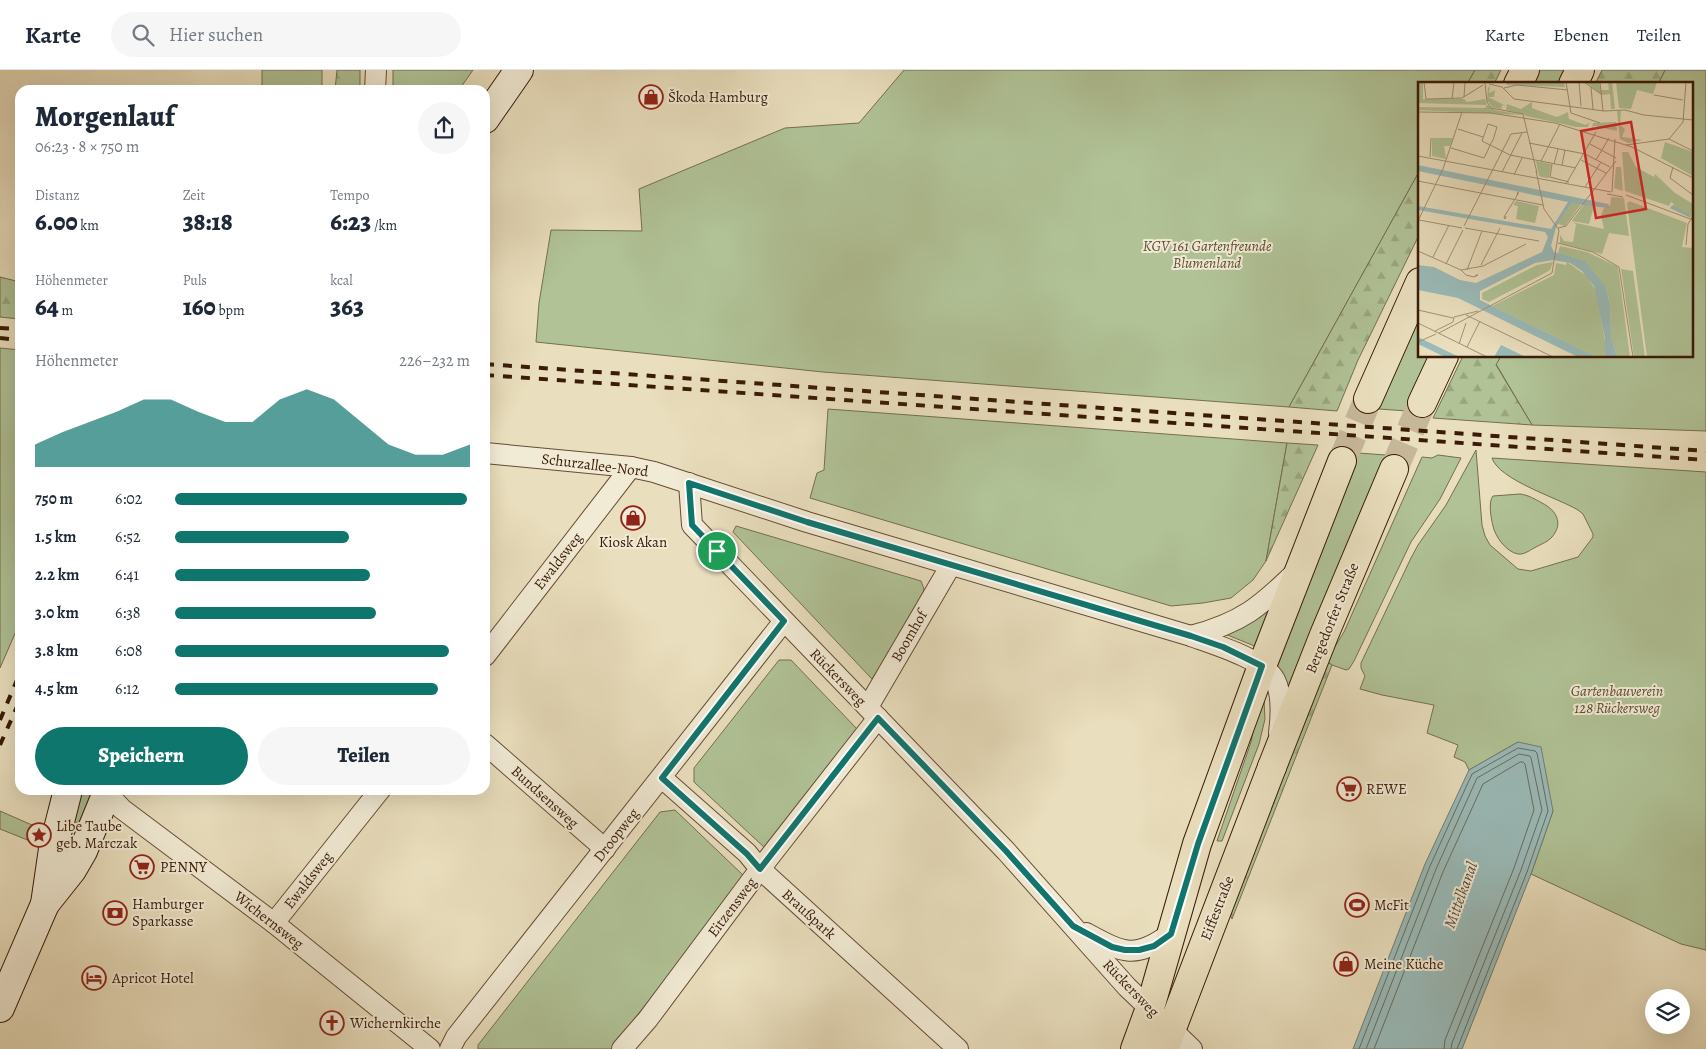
<!DOCTYPE html>
<html lang="de">
<meta charset="utf-8">
<style>
:root{--surface:#fff;--page:#f6f6f7;--text:#1f2937;--muted:#747a83;--line:#e0e1e3;--accent:#0f766e}
body{margin:0;font-family:Alegreya,serif;background:var(--page);color:var(--text);height:100vh;display:flex;flex-direction:column;font-size:19px;white-space:nowrap}
*{box-sizing:border-box;margin:0}
p{font-size:16px;color:var(--muted)}
.icon{flex:none;width:28px;height:28px;fill:none;stroke:currentColor;stroke-width:2;stroke-linecap:round;stroke-linejoin:round}
.map{position:relative;flex:1;overflow:hidden}
.details{position:absolute;left:15px;top:15px;width:475px;height:710px;display:flex;flex-direction:column;background:var(--surface);border-radius:15px;box-shadow:0 5px 20px #0002}
.details>*{flex:none}
.tools{position:absolute;left:1645px;top:919px;display:grid;gap:10px}
.tools a{display:grid;place-items:center;width:45px;height:45px;border-radius:50%;background:var(--surface);box-shadow:0 5px 20px #0002;font-size:25px}
.pin{position:absolute;display:grid;place-items:center;width:42px;height:42px;color:#fff;margin:-21px;border:2px solid #fff;border-radius:50%;box-shadow:0 1px 5px #0007}
.round{display:grid;place-items:center;flex:none;width:52px;height:52px;border-radius:26px;background:var(--page)}
.head{display:flex;align-items:center;justify-content:space-between;height:85px;padding:0 20px}
h1{font-size:28px;font-weight:800;line-height:38px}
.figures{display:grid;grid-template-columns:repeat(3,1fr);gap:8px;height:85px;padding:5px 20px}
.figures div{display:grid;align-content:center}
.figures b{font-size:25px;font-weight:800}
.figures small{font-size:14px;font-weight:400}
.figures p{font-size:14px}
.chart{height:140px;padding:10px 20px}
.chart p{display:flex;justify-content:space-between}
.chart svg{width:100%;height:90px;margin-top:5px;fill:var(--accent);opacity:.7}
.primary-button{display:flex;gap:10px;margin-top:auto;padding:10px 20px}
.primary-button a{flex:1;height:58px;border-radius:30px;background:var(--accent);color:#fff;font-size:20px;font-weight:800;line-height:58px;text-align:center}
.primary-button a+a{background:var(--page);color:var(--text)}
ul{padding:0 20px;list-style:none;font-size:16px}
li{display:grid;grid-template-columns:80px 60px 1fr;align-items:center;height:38px}
li i{height:12px;border-radius:6px;background:var(--accent)}
header{display:flex;align-items:center;gap:30px;box-sizing:border-box;height:70px;padding:0 25px;background:var(--surface);border-bottom:1px solid var(--line)}
header strong{font-size:24px}
nav{display:flex;gap:28px;margin-inline-start:auto;font-size:18px}
.search{width:350px;height:45px;background:var(--page);display:flex;align-items:center;gap:12px;box-sizing:border-box;padding:0 18px;border-radius:28px;color:var(--muted);font-size:19px}
.map>svg:first-child{display:block}
</style>
<header>
<strong>Karte</strong>
<div class="search"><svg class="icon" aria-label="search" viewBox="0 0 24 24"><circle cx="10" cy="10" r="6"/><path d="M15 15l6 6"/></svg>Hier suchen</div>
<nav><a>Karte</a><a>Ebenen</a><a>Teilen</a></nav>
</header>
<div class="map">
<svg width="1706" height="979" viewBox="0 0 1706 979">
<defs>
<pattern id="forest-firs" width="22" height="20" patternUnits="userSpaceOnUse" patternTransform="scale(1.25)"><rect width="22" height="20" fill="#b0c296"/><path d="M5 1l3.5 6h-7zM16 11l3.5 6h-7z" fill="#98a680"/></pattern>
</defs>
<rect width="100%" height="100%" fill="#e9debd"/>
<filter id="stains"><feTurbulence type="fractalNoise" baseFrequency=".004" numOctaves="4"/><feColorMatrix values="0 0 0 0 .2 0 0 0 0 .09 0 0 0 0 .02 0 0 0 .5 -.17"/></filter>
<radialGradient id="worn" r=".72"><stop offset=".6" stop-color="#630" stop-opacity="0"/><stop offset="1" stop-color="#630" stop-opacity=".3"/></radialGradient>
<g fill="#b0c296" stroke="#756e4f">
<rect x="262" y="0" width="60" height="20"/>
<polygon points="393,0 473,0 459,20 393,20"/>
<polygon points="904,0 1475,0 1467,14 1420,14 1420,100 1289,337 823,302 536,272 539,233 551,160 642,161 639,119 785,58 859,53"/>
<polygon points="1538,0 1565,0 1558,14 1531,14"/>
<polygon points="1665,0 1706,0 1706,361 1532,355 1496,294 1501,286 1692,286 1692,14 1658,14"/>
<polygon points="1420,242 1420,286 1430,286 1407,341 1379,339"/>
<polygon points="0,278 20,280 20,552 0,598"/>
<polygon points="828,339 1287,373 1266,491 1253,510 1231,528 1203,533 1171,536 810,428 817,403 824,400"/>
<path d="M1476,380L1482,455L1485,466L1490,475L1518,499L1531,501L1578,487L1593,467V464L1583,444L1578,440C1558,428 1499,410 1492,388L1706,402V880L1681,874L1531,804L1553,741L1518,672L1469,700L1465,692L1454,687L1458,675L1427,663L1434,635L1382,625L1360,619L1365,606L1361,598V593L1411,488L1418,475L1446,435Z"/>
<polygon points="1358,383 1386,385 1289,624 1274,597"/>
<polygon points="1438,385 1461,388 1440,429 1411,472 1354,591 1349,599 1346,600 1332,595 1326,591 1344,562 1422,387 1432,388"/>
<path d="M1520,424C1528,425 1535,429 1542,433C1556,440 1564,453 1552,467C1548,472 1541,474 1536,477C1530,480 1524,485 1518,484C1506,482 1495,466 1493,456C1491,448 1488,432 1493,426Z"/>
<polygon points="736,456 921,511 924,519 922,530 872,609 733,462"/>
<polygon points="1271,535 1257,577 1225,564"/>
<polygon points="779,590 791,590 858,660 766,779 694,712 694,698"/>
<polygon points="1264,630 1265,649 1259,674 1222,771 1217,771 1251,672 1256,647"/>
<polygon points="79,720 93,720 79,753 72,751"/>
<polygon points="675,740 745,807 611,979 478,979 478,975 660,742"/>
<polygon points="0,741 32,755 30,771 0,759"/>
</g>
<g fill="url(#forest-firs)" stroke="#756e4f">
<polygon points="337,0 360,0 360,20 335,20"/>
<polygon points="1475,0 1501,0 1494,14 1467,14"/>
<polygon points="1602,0 1665,0 1658,14 1595,14"/>
<polygon points="1420,100 1420,163 1358,290 1337,341 1289,337"/>
<polygon points="0,207 20,212 20,249 0,247"/>
<polygon points="1463,286 1501,286 1496,295 1532,355 1433,348"/>
<polygon points="1287,373 1318,375 1266,491"/>
<polygon points="1326,591 1332,595 1232,849 1228,840 1312,635 1313,631 1311,630"/>
</g>
<polygon fill="#9abbb9" stroke="#747b72" points="1518,672 1541,677 1553,741 1531,804 1462,979 1353,979 1425,794 1469,700"/>
<g fill="none" stroke-linecap="round" stroke-linejoin="round">
<g stroke="#6a6b60" stroke-width="1">
<polyline points="1359,979 1430,796 1472,704 1518,678 1535,681 1537,683 1548,741 1527,802 1457,979"/>
<polyline points="1366,979 1436,799 1477,708 1519,684 1530,686 1531,688 1542,740 1521,800 1452,973 1451,979"/>
<polyline points="1374,979 1443,802 1483,714 1520,692 1523,692 1525,694 1534,740 1514,798 1445,970 1444,979"/>
</g>
<g stroke="#c6b799" stroke-width="28" stroke-dasharray="28 14" stroke-linecap="butt">
<polyline points="1342,391 1368,329"/>
<polyline points="1394,399 1422,333"/>
</g>
<g stroke="#664c35" stroke-width="22">
<g id="street">
<polyline points="375,20 376,0"/>
<path d="M485,383L631,397L654,402L807,452L1191,566C1213,574 1264,589 1275,610C1283,626 1281,647 1279,663"/>
<polyline points="689,413 692,455 1006,781 1127,917 1192,979"/>
<path d="M1191,566C1241,553 1260,537 1296,502"/>
<polyline points="485,586 631,397"/>
<polyline points="868,637 951,495"/>
<polyline points="485,674 605,779"/>
<polyline points="662,708 747,783 760,799 958,979"/>
<polyline points="104,720 122,739 274,853 430,979"/>
<polyline points="274,853 380,720"/>
<path d="M1086,863C1123,883 1135,890 1171,863"/>
<polyline points="450,979 456,967 784,551"/>
<polyline points="622,979 648,949 760,799 878,648"/>
</g>
</g>
<g stroke="#3a1b08" stroke-width="30">
<g id="secondary">
<polyline points="485,49 519,0"/>
<polyline points="45,834 72,800 83,781 108,720"/>
<polyline points="0,938 45,834 53,779 68,720"/>
</g>
</g>
<g stroke="#3a1b08" stroke-width="30">
<g id="primary">
<polyline points="1135,979 1150,938 1197,774 1262,596"/>
<polyline points="1164,979 1272,697"/>
</g>
</g>
<g stroke="#3a1b08" stroke-width="30">
<g id="highway">
<polyline points="1518,14 1525,0"/>
<polyline points="1573,14 1580,0"/>
<polyline points="1368,329 1420,212"/>
<polyline points="1422,333 1444,286"/>
<polyline points="1262,596 1342,391"/>
<polyline points="1272,697 1324,565 1394,399"/>
</g>
</g>
<use href="#street" stroke="#f1ead4" stroke-width="20"/>
<use href="#secondary" stroke="#f1ead4" stroke-width="28"/>
<use href="#primary" stroke="#e9debd" stroke-width="28"/>
<use href="#highway" stroke="#e9debd" stroke-width="28"/>
<g stroke="#3a1b08" stroke-width="4" stroke-dasharray="9 9" stroke-linecap="butt">
<polyline points="0,258 20,259"/>
<polyline points="0,268 20,270"/>
<polyline points="485,294 1706,381"/>
<polyline points="485,305 1706,390"/>
<polyline points="0,650 20,603"/>
<polyline points="0,675 20,630"/>
</g>
</g>
<g fill="none" stroke-linecap="round" stroke-linejoin="round">
<g stroke="#fff" stroke-width="10">
<polygon id="route" points="689,413 807,452 1191,566 1223,577 1262,596 1198,774 1171,864 1154,876 1139,880 1125,880 1112,877 1073,856 1006,781 878,648 760,799 747,784 662,708 784,551 692,455"/>
</g>
<use href="#route" stroke="#0f766e" stroke-width="6"/>
</g>
<defs>
<g id="shop-ring" transform="scale(1.25)"><circle r="9.5" fill="#f1ead4" stroke="#8f2418" stroke-width="1.5"/><path d="M-5-2.5h2.3a2.7 3.5 0 0 1 5.4 0H5L5.5 6h-11ZM-1.5-2.5h3a1.5 2.3 0 0 0-3 0Z" fill="#8f2418"/></g>
<g id="supermarket-ring" transform="scale(1.25)"><circle r="9.5" fill="#f1ead4" stroke="#8f2418" stroke-width="1.5"/><path d="M-6-5.5h2.5l.6 2H6L4.5 2H-2.5L-4.4-4H-6ZM-1.5 3.2a1.3 1.3 0 1 0 .1 0ZM3 3.2a1.3 1.3 0 1 0 .1 0Z" fill="#8f2418"/></g>
<g id="sight-ring" transform="scale(1.25)"><circle r="9.5" fill="#f1ead4" stroke="#8f2418" stroke-width="1.5"/><path d="M0-6L1.8-2.2L6-1.7L2.9 1.2L3.7 5.4L0 3.3L-3.7 5.4L-2.9 1.2L-6-1.7L-1.8-2.2Z" fill="#8f2418"/></g>
<g id="stadium-ring" transform="scale(1.25)"><circle r="9.5" fill="#f1ead4" stroke="#8f2418" stroke-width="1.5"/><path d="M0-5a6.5 5 0 1 0 0 10a6.5 5 0 1 0 0-10ZM-3.5-1.8h7v3.6h-7Z" fill="#8f2418"/></g>
<g id="bank-ring" transform="scale(1.25)"><circle r="9.5" fill="#f1ead4" stroke="#8f2418" stroke-width="1.5"/><path d="M-6-4H6V4H-6ZM0-2.3a2.3 2.3 0 1 0 0 4.6a2.3 2.3 0 1 0 0-4.6Z" fill="#8f2418"/></g>
<g id="hotel-ring" transform="scale(1.25)"><circle r="9.5" fill="#f1ead4" stroke="#8f2418" stroke-width="1.5"/><path d="M-6-4.5h1.5V1H6V5H4.5V3h-9V5H-6ZM-4 0a1.8 1.8 0 1 1 3.6 0ZM.5 0V-2.5h3Q6-2.5 6 0Z" fill="#8f2418"/></g>
<g id="church-ring" transform="scale(1.25)"><circle r="9.5" fill="#f1ead4" stroke="#8f2418" stroke-width="1.5"/><path d="M-1.2-6h2.4v3.5h3.3v2.4h-3.3V6h-2.4V-.1h-3.3v-2.4h3.3Z" fill="#8f2418"/></g>
</defs>
<g fill-rule="evenodd">
<use href="#shop-ring" x="651" y="27"/>
<use href="#shop-ring" x="633" y="448"/>
<use href="#supermarket-ring" x="1349" y="719"/>
<use href="#sight-ring" x="39" y="765"/>
<use href="#supermarket-ring" x="142" y="797"/>
<use href="#stadium-ring" x="1357" y="835"/>
<use href="#bank-ring" x="115" y="843"/>
<use href="#shop-ring" x="1346" y="894"/>
<use href="#hotel-ring" x="94" y="908"/>
<use href="#church-ring" x="332" y="953"/>
</g>
<g text-anchor="middle" dominant-baseline="central" stroke-width="4" stroke-linejoin="round" paint-order="stroke">
<g font-size="15" fill="#3a1b08" stroke="#f1ead4" text-anchor="start">
<text x="668" y="27">Škoda Hamburg</text>
<text x="633" y="472" text-anchor="middle">Kiosk Akan</text>
<text x="1366" y="719">REWE</text>
<text x="56" y="756">Libe Taube<tspan x="56" dy="17">geb. Marczak</tspan></text>
<text x="160" y="797">PENNY</text>
<text x="132" y="834">Hamburger<tspan x="132" dy="17">Sparkasse</tspan></text>
<text x="1374" y="835">McFit</text>
<text x="1364" y="894">Meine Küche</text>
<text x="112" y="908">Apricot Hotel</text>
<text x="350" y="953">Wichernkirche</text>
</g>
<g font-size="15" font-style="italic" fill="#5d4d33" stroke="#f1ead4">
<text x="1207" y="176">KGV 161 Gartenfreunde<tspan x="1207" dy="17">Blumenland</tspan></text>
<text x="1617" y="621">Gartenbauverein<tspan x="1617" dy="17">128 Rückersweg</tspan></text>
</g>
<g font-size="15" fill="#3a1b08" stroke="#f1ead4">
<text transform="translate(595 395) rotate(7)">Schurzallee-Nord</text>
<text transform="translate(558 491) rotate(-52)">Ewaldsweg</text>
<text transform="translate(1332 548) rotate(-68)">Bergedorfer Straße</text>
<text transform="translate(909 566) rotate(-60)">Boomhof</text>
<text transform="translate(838 607) rotate(46)">Rückersweg</text>
<text transform="translate(545 727) rotate(42)">Bundsensweg</text>
<text transform="translate(616 765) rotate(-52)">Droopweg</text>
<text transform="translate(308 810) rotate(-52)">Ewaldsweg</text>
<text transform="translate(732 837) rotate(-53)">Eitzensweg</text>
<text transform="translate(1217 838) rotate(-69)">Eiffestraße</text>
<text transform="translate(809 844) rotate(42)">Braußpark</text>
<text transform="translate(269 850) rotate(38)">Wichernsweg</text>
<text transform="translate(1131 918) rotate(46)">Rückersweg</text>
</g>
<g font-size="16" font-style="italic" fill="#574b3d" stroke="#f1ead4">
<text transform="translate(1461 825) rotate(-70)">Mittelkanal</text>
</g>
</g>
<g transform="translate(1418 12)">
<rect width="275" height="275" fill="#e9debd"/>
<path d="M0,0H5V17H46L49,20L67,17L69,23L0,21ZM88,0H146L147,5L89,3ZM168,0H181L183,8H191L190,0H194L197,27H193L192,12L184,13ZM198,0H239L235,12L219,8L213,27L201,26ZM72,4L71,11L77,8L76,15H70L88,24L84,23L83,27L74,25L69,18L70,6ZM114,20V26L133,33L139,35L150,30L151,38L168,43L171,40L170,45H159L88,28L89,22L103,27ZM198,40L199,49L176,44L174,48L175,41ZM14,56H35L32,64H26L28,77L14,74ZM247,60L275,70V94L243,76ZM204,70H210L218,85L236,95L237,92L257,111L275,122L273,136L252,126L256,122L253,120L251,124L207,109ZM118,79L133,82L131,96L150,99L124,95L121,94ZM198,85H203L205,109L196,106ZM193,115L206,116L211,154L191,151L184,172L142,161V153L146,159L155,160L158,142L154,140L186,147L183,134L186,126L192,124ZM98,119L121,124L117,141L98,137L100,124L95,123ZM211,119L269,141L264,165L275,166V275H229L209,122ZM154,121H164L147,144L140,142ZM167,121L176,124L171,142L154,139ZM142,164L169,170L200,185L212,275H199L193,255L192,223L188,205L140,171ZM135,180L132,188L127,191L71,220L64,217V211L101,192L119,183ZM149,180L169,194L178,209L189,270L187,275H179L74,224L136,193L138,181L148,183ZM203,187L215,189L227,275H216Z" fill="#b0c296"/>
<path d="M69,23L77,28L105,33L0,28V25L67,26ZM103,29L144,37L149,41V36L169,44L159,45L108,34ZM199,29H203L202,43L207,47L204,55L225,58L210,61L202,57Z" fill="#b0c296"/>
<path d="M0,83L190,122L192,125L189,126L154,121L138,145L133,164L136,170L167,179L188,205L192,223L193,255L199,275H187V256L176,204L164,189L152,181L135,178L117,181L62,209V218L179,275H160L40,216L0,208V183L16,185L42,198L58,201L124,170L130,155L127,150L0,128V124L133,147L150,120L0,89ZM0,255L41,275H27L0,262ZM83,263L108,275H76Z" fill="#9abbb9"/>
<path fill="none" stroke="#9abbb9" stroke-width="2.5" d="M253,125L272,134"/>
<path fill="none" stroke="#a39075" stroke-width="1" d="M6,0L8,17L44,16L65,3M148,0L153,31L182,41M161,0L163,24M166,0L183,12M182,0L185,29M67,1L69,20L73,26L105,32M71,2L84,5L96,17L186,29L207,28L226,33L275,38M173,5L175,27M86,6L99,3L150,8M236,13L265,18M46,15L47,0M34,17L36,0M0,30L73,31L137,41L214,65L275,96M105,32L119,91M40,47L65,55M251,57L265,40L268,0M111,61L167,72L192,85M172,62L198,76M208,63L251,57L275,69M33,66L66,76L70,68L72,63L75,58L79,45L70,42L64,59L92,73L158,86M0,74L193,110M12,75L13,56M163,78L188,91M178,78L191,56M123,79L142,42M134,82L132,95L151,100M136,82L140,67M144,83L147,68M255,85L252,96L275,113M84,90L104,51M96,93L104,76M0,99L125,123M148,102L178,50M167,105L183,80M194,110L197,57M189,112L205,115M208,113L275,138M88,134L87,137L86,135L100,112V110L99,113M1,138L44,146M0,139L25,87L44,30M46,144L93,52L109,50M47,146L121,159M140,146L148,144L198,79M140,161L175,170L201,185L215,275M268,163L270,142L275,134M0,169L43,188L48,193L56,195L60,193H58L56,195M15,175L31,143M28,182L45,148M63,183L82,146M43,188L65,184L108,162M49,188L64,149M0,228L35,236M48,233L135,275M0,241L69,275M17,249L35,240L36,235L60,229M21,251L134,191L141,148L126,127L118,89M0,260L18,252M41,262L48,241M49,265L62,239"/>
<path fill="#d62828" fill-opacity="0.15" stroke="#d62828" stroke-width="2.5" d="M213,40L228,127L178,136L163,49Z"/>
<rect width="275" height="275" fill="none" stroke="#3a1b08" stroke-width="2.5"/>
</g>
<rect width="100%" height="100%" filter="url(#stains)"/>
<rect width="100%" height="100%" fill="url(#worn)"/>
</svg>
<div class="tools">
<a><svg class="icon" aria-label="layers" viewBox="0 0 24 24"><path d="M12 4l9 5-9 5-9-5zM3 14l9 5 9-5"/></svg></a>
</div>
<div class="pin" style="left:717px;top:481px;background:#1e9e55"><svg class="icon" aria-label="arrive" viewBox="0 0 24 24"><path d="M6 21V4h12l-3 4 3 4H6"/></svg></div>
<section class="details">
<div class="head"><div><h1>Morgenlauf</h1><p>06:23 · 8 × 750 m</p></div><a class="round"><svg class="icon" aria-label="share" viewBox="0 0 24 24"><path d="M12 15V3M7 8l5-5 5 5M5 13v7h14v-7"/></svg></a></div>
<div class="figures">
<div><p>Distanz</p><b>6.00<small> km</small></b></div>
<div><p>Zeit</p><b>38:18</b></div>
<div><p>Tempo</p><b>6:23<small> /km</small></b></div>
</div>
<div class="figures">
<div><p>Höhenmeter</p><b>64<small> m</small></b></div>
<div><p>Puls</p><b>160<small> bpm</small></b></div>
<div><p>kcal</p><b>363</b></div>
</div>
<div class="chart"><p><span>Höhenmeter</span>226–232 m</p>
<svg viewBox="0 0 160 44" preserveAspectRatio="none"><path d="M0 44V33L10 27L20 22L30 17L40 11L50 11L60 17L70 22L80 22L90 11L100 6L110 11L120 22L130 33L140 38L150 38L160 33V44z"/></svg>
</div>
<ul>
<li><b>750 m</b>6:02<i style="width:99%"></i></li>
<li><b>1.5 km</b>6:52<i style="width:59%"></i></li>
<li><b>2.2 km</b>6:41<i style="width:66%"></i></li>
<li><b>3.0 km</b>6:38<i style="width:68%"></i></li>
<li><b>3.8 km</b>6:08<i style="width:93%"></i></li>
<li><b>4.5 km</b>6:12<i style="width:89%"></i></li>
</ul>
<div class="primary-button"><a>Speichern</a><a>Teilen</a></div>
</section>
</div>
